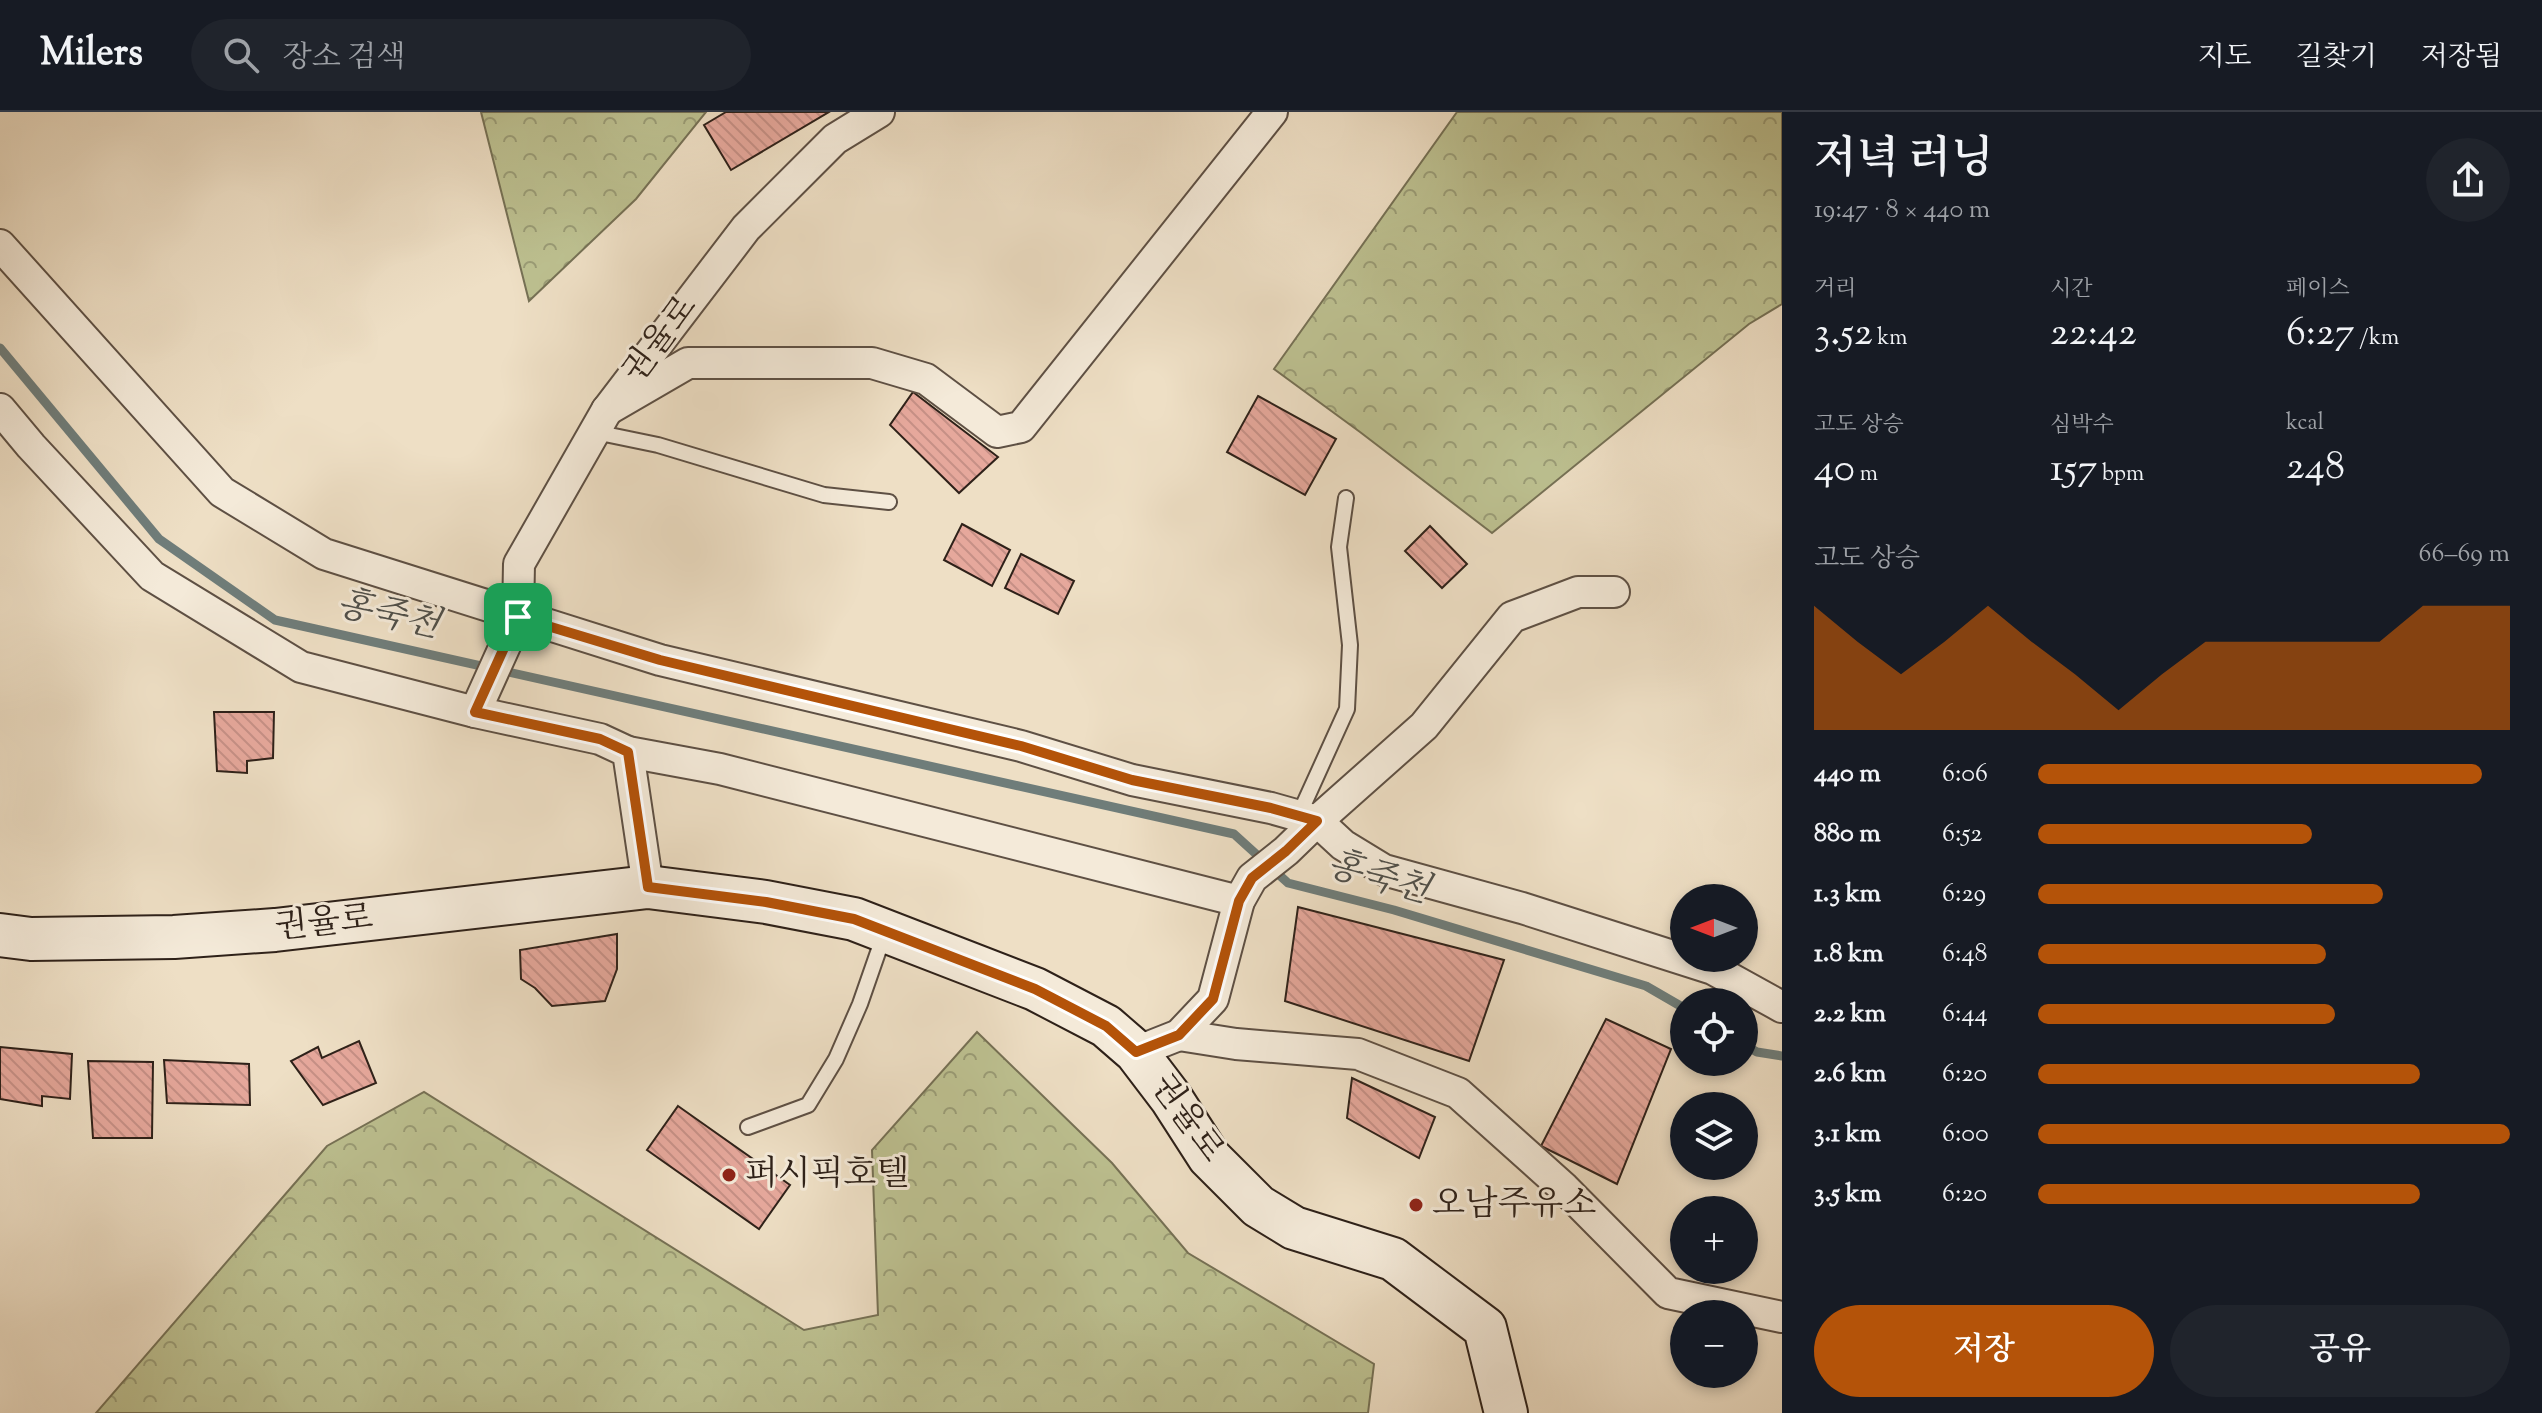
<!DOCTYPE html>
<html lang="ko">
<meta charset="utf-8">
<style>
:root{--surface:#171b24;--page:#20242c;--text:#f1f3f6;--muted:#9ea1a6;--line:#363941;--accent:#b45309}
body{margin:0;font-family:"Sorts Mill Goudy","Noto Serif KR",serif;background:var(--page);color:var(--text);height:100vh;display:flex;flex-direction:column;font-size:30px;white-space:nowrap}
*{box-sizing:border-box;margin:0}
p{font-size:26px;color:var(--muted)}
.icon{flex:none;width:44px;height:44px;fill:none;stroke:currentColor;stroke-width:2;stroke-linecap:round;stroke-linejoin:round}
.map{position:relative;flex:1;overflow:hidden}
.details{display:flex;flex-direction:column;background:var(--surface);width:760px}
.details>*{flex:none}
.needle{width:52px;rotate:270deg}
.controls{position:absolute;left:1670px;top:772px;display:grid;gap:16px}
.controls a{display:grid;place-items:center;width:88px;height:88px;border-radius:50%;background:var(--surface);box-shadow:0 4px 12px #0003;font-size:40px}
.pin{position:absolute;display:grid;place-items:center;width:68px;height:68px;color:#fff;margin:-34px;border-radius:16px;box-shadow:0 4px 12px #0006}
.round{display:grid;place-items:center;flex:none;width:84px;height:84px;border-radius:42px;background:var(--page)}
.overview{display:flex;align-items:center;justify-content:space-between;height:136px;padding:0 32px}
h1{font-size:44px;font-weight:600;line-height:60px}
.metrics{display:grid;grid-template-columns:repeat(3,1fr);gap:12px;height:136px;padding:8px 32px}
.metrics div{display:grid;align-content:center}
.metrics b{font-size:40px;font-weight:600}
.metrics small{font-size:22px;font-weight:400}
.metrics p{font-size:22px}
.chart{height:224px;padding:16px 32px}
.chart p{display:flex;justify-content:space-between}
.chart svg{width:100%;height:144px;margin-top:8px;fill:var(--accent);opacity:.7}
.button{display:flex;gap:16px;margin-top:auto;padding:16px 32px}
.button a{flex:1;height:92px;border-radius:48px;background:var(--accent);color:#fff;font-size:32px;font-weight:600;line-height:92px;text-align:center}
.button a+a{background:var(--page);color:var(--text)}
ul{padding:0 32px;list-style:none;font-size:26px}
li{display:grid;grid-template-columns:128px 96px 1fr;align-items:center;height:60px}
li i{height:20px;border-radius:10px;background:var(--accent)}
header{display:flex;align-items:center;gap:48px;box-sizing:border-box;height:112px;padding:0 40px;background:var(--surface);border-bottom:2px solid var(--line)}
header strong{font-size:38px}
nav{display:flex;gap:44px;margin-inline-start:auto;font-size:28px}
.search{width:560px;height:72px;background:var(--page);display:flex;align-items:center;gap:20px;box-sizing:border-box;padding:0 28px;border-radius:44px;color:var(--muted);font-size:30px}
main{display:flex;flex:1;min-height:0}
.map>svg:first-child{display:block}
</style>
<header>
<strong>Milers</strong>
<div class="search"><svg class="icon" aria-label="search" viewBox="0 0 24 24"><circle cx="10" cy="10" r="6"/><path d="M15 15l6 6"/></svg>장소 검색</div>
<nav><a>지도</a><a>길찾기</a><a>저장됨</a></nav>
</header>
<main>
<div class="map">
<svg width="1782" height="1301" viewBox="0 0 1782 1301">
<defs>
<pattern id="forest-crowns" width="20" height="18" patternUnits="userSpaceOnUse" patternTransform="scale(2)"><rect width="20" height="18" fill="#bdc191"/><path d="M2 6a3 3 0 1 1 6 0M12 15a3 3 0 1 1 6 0" fill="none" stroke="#9a9c76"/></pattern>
<pattern id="building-back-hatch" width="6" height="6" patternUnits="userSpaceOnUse" patternTransform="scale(2)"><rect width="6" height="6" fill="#e6a89c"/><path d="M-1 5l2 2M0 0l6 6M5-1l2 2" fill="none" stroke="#c69086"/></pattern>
</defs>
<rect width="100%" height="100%" fill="#eedfc5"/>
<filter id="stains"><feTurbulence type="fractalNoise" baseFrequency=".0025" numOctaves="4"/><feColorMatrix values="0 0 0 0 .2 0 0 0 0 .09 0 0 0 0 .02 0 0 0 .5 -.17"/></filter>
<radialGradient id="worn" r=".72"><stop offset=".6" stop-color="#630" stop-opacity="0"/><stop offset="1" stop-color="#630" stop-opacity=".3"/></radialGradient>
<g fill="url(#forest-crowns)" stroke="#767155" stroke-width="2">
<polygon points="481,0 706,0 636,87 529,189"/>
<polygon points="1457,0 1782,0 1782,192 1749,212 1492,421 1360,320 1274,257"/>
<polygon points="977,920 1112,1051 1188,1141 1374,1252 1368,1301 96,1301 327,1034 424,980 804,1218 878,1203 872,1038"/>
</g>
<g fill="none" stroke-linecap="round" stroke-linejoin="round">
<g stroke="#6f7d7a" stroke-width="9">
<polyline points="0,236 159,427 275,508 1234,722 1288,771 1394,798 1646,874 1684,896"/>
<polyline points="1744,933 1757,940 1782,944"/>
</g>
</g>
<g fill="url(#building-back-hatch)" stroke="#2e2119" stroke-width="2">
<polygon points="726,0 829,0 731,58 704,13"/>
<polygon points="913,280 998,345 959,381 890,313"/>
<polygon points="1258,284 1336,327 1305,383 1227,340"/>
<polygon points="962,412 1010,438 992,474 944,448"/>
<polygon points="1430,414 1467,452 1442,476 1405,439"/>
<polygon points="1021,442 1074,469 1058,502 1005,476"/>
<polygon points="214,600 274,600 273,646 247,649 247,661 217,659"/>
<polygon points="1298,795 1504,848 1469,949 1285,889"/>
<polygon points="617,822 617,857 605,889 552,894 535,876 521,867 520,838"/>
<polygon points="1606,907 1671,937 1617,1072 1541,1034"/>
<polygon points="359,929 376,971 323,993 291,949 318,935 322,946"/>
<polygon points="0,935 72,942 70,987 42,984 42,994 0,987"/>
<polygon points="164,948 249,952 250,993 167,991"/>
<polygon points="88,949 153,950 152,1026 93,1026"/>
<polygon points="1352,966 1435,1005 1419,1046 1347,1006"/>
<polygon points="678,994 790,1073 759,1117 647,1038"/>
</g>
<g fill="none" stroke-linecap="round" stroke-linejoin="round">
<g stroke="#5e5044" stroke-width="18">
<g id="lane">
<polyline points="595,320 658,333 824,383 889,390"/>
<polyline points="1298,705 1347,597 1350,533 1339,435 1346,386"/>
<polyline points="748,1015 808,993 836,947 860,892 884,823"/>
</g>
</g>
<g stroke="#5e5044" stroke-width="34">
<g id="street">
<polyline points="0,133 222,380 324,442 660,548 1021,634 1132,668 1271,696 1317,709 1343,733 1384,758 1522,796 1713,857 1782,895"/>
<polyline points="0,297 31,334 152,464 301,555 475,600 600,627 628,640 648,775"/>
<polyline points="607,298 688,251 872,251 926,267 997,320 1021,315 1272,0"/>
<polyline points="475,600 518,505 519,452 607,298 746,116 835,27 879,0"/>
<polyline points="628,640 720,657 1239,789"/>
<polyline points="1179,923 1236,932 1358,942 1458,981 1564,1076 1668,1181 1782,1205"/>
<polyline points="1136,940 1179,923 1213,887 1239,789 1252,766 1286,739 1317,709 1424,614 1512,505 1578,480 1614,480"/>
</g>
</g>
<g stroke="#2e2119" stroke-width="46">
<polyline id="secondary" points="0,823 31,827 174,825 275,818 648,775 766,790 854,807 1035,877 1106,914 1136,940 1171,986 1209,1045 1258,1094 1294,1116 1393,1147 1485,1216 1506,1301"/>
</g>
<use href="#lane" stroke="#f4ead9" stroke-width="14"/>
<use href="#street" stroke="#f4ead9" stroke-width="30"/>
<use href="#secondary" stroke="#f4ead9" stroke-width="42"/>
</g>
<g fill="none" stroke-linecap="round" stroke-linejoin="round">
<g stroke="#fff" stroke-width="16">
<polygon id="route" points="518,505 660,548 1021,634 1132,668 1271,696 1317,709 1286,739 1252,766 1239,789 1213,887 1179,923 1136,940 1106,914 1035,877 854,807 766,790 648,775 628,640 600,627 475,600"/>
</g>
<use href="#route" stroke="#b45309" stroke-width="10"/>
</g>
<g fill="#8f2418" stroke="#f4ead9" stroke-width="3">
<circle cx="729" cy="1063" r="8"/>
<circle cx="1416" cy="1093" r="8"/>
</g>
<g text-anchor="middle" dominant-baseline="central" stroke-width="6" stroke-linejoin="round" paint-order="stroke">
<g font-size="34" fill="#2e2119" stroke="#f4ead9">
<text transform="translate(661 228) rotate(-53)">권율로</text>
<text transform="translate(324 812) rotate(-6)">권율로</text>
<text transform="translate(1186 1007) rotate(54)">권율로</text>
</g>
<g font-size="34" fill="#2e2119" stroke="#f4ead9" text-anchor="start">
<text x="745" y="1063">퍼시픽호텔</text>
<text x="1432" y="1093">오남주유소</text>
</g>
<g font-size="36" font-style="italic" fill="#4f4f4a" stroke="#f4ead9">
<text transform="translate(388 504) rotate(13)">홍죽천</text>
<text transform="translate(1378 767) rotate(16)">홍죽천</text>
</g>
</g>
<rect width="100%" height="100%" filter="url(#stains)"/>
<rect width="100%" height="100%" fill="url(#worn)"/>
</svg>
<div class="controls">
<a><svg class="needle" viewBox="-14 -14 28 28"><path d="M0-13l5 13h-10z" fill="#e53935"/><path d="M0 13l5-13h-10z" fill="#9ea1a6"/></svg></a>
<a><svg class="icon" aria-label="locate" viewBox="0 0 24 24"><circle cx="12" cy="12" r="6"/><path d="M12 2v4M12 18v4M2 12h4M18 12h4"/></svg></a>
<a><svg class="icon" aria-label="layers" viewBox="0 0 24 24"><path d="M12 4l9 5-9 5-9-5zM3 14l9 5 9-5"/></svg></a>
<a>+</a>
<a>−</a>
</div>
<div class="pin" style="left:518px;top:505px;background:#1e9e55"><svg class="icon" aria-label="arrive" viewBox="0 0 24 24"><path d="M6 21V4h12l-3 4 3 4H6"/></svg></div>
</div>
<section class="details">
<div class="overview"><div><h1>저녁 러닝</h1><p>19:47 · 8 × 440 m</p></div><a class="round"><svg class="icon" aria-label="share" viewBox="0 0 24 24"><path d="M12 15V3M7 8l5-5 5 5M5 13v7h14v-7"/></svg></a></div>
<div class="metrics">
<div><p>거리</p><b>3.52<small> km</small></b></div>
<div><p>시간</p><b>22:42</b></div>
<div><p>페이스</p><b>6:27<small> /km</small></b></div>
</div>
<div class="metrics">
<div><p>고도 상승</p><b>40<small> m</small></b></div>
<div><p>심박수</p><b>157<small> bpm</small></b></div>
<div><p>kcal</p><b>248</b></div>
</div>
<div class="chart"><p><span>고도 상승</span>66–69 m</p>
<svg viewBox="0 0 160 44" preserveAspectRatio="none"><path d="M0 44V6L10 17L20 27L30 17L40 6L50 17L60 27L70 38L80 27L90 17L100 17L110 17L120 17L130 17L140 6L150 6L160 6V44z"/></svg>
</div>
<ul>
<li><b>440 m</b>6:06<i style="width:94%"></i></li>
<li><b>880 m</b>6:52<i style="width:58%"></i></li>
<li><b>1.3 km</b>6:29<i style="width:73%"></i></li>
<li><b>1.8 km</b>6:48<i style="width:61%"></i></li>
<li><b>2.2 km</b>6:44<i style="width:63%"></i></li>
<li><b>2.6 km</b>6:20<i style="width:81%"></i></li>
<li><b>3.1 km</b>6:00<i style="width:100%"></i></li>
<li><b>3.5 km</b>6:20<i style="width:81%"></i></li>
</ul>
<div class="button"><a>저장</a><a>공유</a></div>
</section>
</main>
